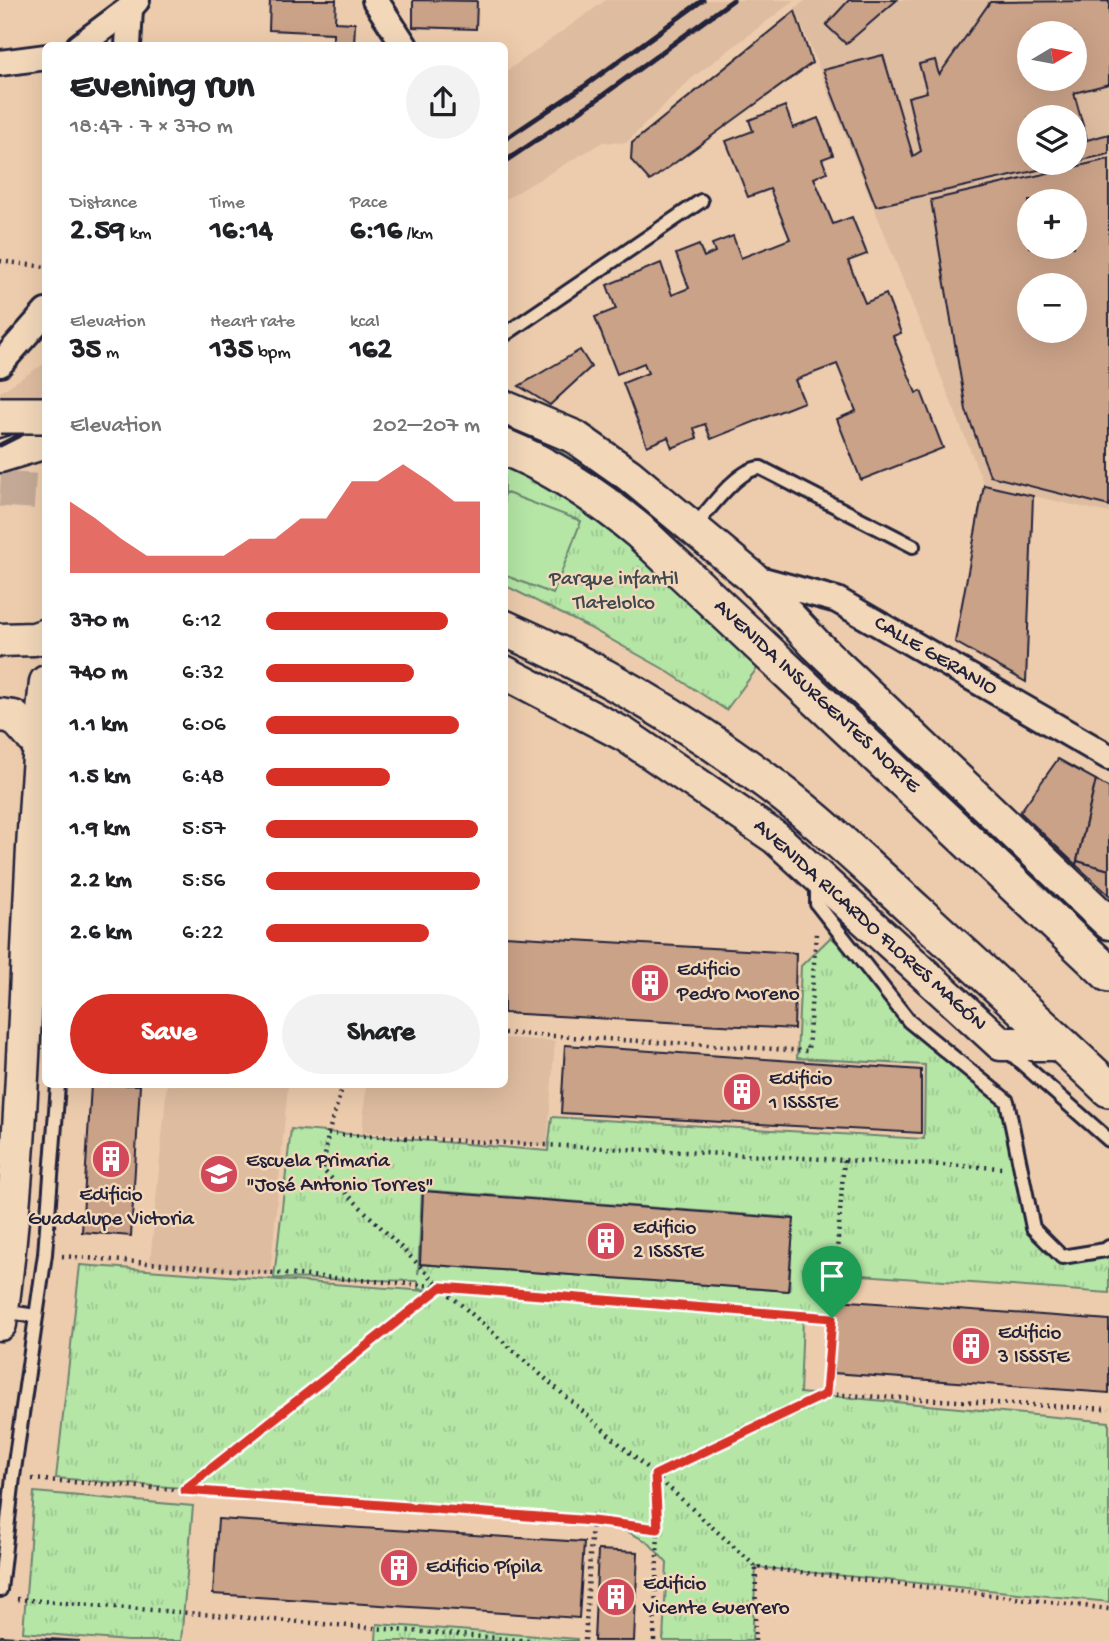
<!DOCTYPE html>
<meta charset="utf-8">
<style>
:root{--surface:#fff;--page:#f2f2f2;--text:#202124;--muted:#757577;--accent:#d93025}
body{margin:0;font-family:"Gochi Hand",sans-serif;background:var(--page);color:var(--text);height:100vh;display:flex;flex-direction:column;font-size:26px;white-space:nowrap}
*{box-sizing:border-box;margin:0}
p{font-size:23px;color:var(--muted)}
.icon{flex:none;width:38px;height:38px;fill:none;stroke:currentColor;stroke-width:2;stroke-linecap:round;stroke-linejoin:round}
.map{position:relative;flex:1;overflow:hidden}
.details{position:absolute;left:42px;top:42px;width:466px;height:1046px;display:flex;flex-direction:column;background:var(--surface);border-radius:10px;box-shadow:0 7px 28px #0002}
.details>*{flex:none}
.needle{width:46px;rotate:80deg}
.controls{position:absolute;left:1017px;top:21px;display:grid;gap:14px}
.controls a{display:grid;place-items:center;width:70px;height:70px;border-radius:50%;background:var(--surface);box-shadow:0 7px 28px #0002;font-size:35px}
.pin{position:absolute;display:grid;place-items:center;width:60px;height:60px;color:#fff;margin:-72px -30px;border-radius:50% 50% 50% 0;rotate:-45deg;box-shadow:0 0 7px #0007}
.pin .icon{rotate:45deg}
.round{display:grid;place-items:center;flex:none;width:74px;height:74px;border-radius:37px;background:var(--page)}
.overview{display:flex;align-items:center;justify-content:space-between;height:119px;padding:0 28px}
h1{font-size:38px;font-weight:700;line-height:52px}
.figures{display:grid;grid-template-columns:repeat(3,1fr);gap:10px;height:119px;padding:7px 28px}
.figures div{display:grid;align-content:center}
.figures b{font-size:30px;font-weight:700}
.figures small{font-size:19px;font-weight:400}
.figures p{font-size:19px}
.chart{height:196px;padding:14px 28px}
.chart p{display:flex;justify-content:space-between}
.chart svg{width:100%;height:126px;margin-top:7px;fill:var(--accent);opacity:.7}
.cta{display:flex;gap:14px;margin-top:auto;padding:14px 28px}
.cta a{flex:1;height:80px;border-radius:42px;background:var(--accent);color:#fff;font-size:28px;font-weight:700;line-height:80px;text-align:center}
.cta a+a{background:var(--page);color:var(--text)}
ul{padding:0 28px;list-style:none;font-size:23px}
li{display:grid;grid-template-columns:112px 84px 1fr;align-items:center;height:52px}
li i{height:18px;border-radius:9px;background:var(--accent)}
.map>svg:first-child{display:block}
</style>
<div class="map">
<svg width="1109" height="1641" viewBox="0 0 1109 1641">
<defs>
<pattern id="grass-tufts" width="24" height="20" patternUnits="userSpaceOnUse" patternTransform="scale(1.75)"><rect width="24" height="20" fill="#b5e6a6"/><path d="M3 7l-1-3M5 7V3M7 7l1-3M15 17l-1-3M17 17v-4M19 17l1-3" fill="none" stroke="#9bc590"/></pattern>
</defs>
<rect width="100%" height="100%" fill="#edccad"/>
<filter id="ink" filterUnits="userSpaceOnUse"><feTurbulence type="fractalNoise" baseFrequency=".0143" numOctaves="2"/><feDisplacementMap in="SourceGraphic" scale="14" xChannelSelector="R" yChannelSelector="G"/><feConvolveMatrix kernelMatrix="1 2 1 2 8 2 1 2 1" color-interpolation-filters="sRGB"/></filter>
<g filter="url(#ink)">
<g fill="#debca0" fill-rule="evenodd">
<polygon points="606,0 795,0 692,78 626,143 603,142 504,200 504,73"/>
<path d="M806,0H1109V513L984,485L795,8ZM1029,33H1074V79H1029ZM1029,117H1074V163H1029ZM1029,201H1074V247H1029ZM1029,285H1074V331H1029Z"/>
<polygon points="45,363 45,435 0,457 0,392"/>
<polygon points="504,1038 555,1041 547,1146 362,1132 366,1085 504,1085"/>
<polygon points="167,1085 288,1085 270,1275 150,1263"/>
</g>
<g fill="url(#grass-tufts)" stroke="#6c8470" stroke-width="2" fill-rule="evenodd">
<path d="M504,430C561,445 608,480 653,517L630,546L758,667L726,710L662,668L588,627L504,585Z"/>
<path d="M831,937L1005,1102L1032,1233L1063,1262L1109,1252V1293L835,1273L832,1320L418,1289V1281L274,1278L291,1129L548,1151L552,1117L924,1139L925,1065L797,1058L801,966ZM422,1190L793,1218L789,1291L420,1264L418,1274Z"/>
<polygon points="80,1265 803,1319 800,1393 1109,1422 1109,1602 756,1567 752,1641 663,1641 667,1563 648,1542 609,1522 56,1478"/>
<polygon points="34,1492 193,1506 181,1641 127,1641 23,1632"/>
<polygon points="377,1624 577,1639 577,1641 376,1641"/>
</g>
<polygon fill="#b5e6a6" stroke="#6c8470" stroke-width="2" points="504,492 581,521 553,594 504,575"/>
<g fill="#caa288" stroke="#22223b" stroke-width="2" fill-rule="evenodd">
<polygon points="270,0 336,0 335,22 355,23 354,46 333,46 333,33 269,30"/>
<polygon points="413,0 477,1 476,29 413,27"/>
<polygon points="849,0 897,0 846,44 826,25"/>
<path d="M1109,1V84L1074,93L1087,140L1109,134V154L1074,162V117H1029V163H1070L876,206L823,70L883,55L913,156L921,151L908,97L927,92L919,64L935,60L939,75L990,2ZM1029,33H1074V79H1029Z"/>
<polygon points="795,11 812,63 650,181 631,160 632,143"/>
<polygon points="785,106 793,128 818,118 833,155 822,159 827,172 814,178 833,224 852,217 867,254 848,261 865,303 886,294 901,333 893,336 916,393 921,391 943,448 861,480 837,419 856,411 837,364 795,380 804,402 711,439 705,424 694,428 697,438 672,448 668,437 647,446 623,383 648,373 644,363 617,374 595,317 616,309 607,285 661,263 672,295 689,288 676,254 699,245 704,257 715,252 712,244 733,236 741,258 790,239 770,189 748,197 726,141 753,131 749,120"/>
<path d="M1109,159V506L990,476L966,410L931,200ZM1029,201H1074V247H1029ZM1029,285H1074V331H1029Z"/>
<polygon points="580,350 591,367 550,405 519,386"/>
<polygon points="984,485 1033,496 1026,682 955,642"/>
<polygon points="1058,759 1096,780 1076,865 1020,812"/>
<polygon points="1096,780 1109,788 1109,870 1077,861"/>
<polygon points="1077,861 1109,870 1109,895 1076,865"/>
<polygon points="504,936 796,953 794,1029 504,1013"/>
<polygon points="565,1045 921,1070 921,1133 561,1113"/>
<polygon points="91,1085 140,1085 131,1236 82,1232"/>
<polygon points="423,1191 794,1219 788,1291 420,1264"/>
<polygon points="836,1300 1109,1320 1109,1393 833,1373"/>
<polygon points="218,1519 584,1542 579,1618 213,1594"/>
<polygon points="598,1550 638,1552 634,1641 594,1641"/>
<polygon points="1,1636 80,1641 1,1641"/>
</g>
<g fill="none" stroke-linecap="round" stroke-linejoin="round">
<polyline stroke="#c4aa96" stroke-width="35" stroke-dasharray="35 18" stroke-linecap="butt" points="0,489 46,492"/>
<g stroke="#22223b" stroke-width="18">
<g id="service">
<polyline points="504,335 701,201"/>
<path d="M694,527C708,511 739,467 761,468L913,546"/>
<polyline points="817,881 817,904 909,1021 1007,1101 1033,1228 1062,1257 1105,1250 1109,1247"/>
<polyline points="1007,1050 1109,1140"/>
<polyline points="2,1311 36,1316"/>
<polyline points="0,1590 13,1477 45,1254 58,1085"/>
</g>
</g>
<g stroke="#22223b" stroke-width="30">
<g id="minor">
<polyline points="375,0 405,46"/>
<polyline points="79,46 130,8 137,0"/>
<polyline points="128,46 130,8"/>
<polyline points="0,63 46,57"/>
<polyline points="0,364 46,312"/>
<polyline points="752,577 837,600 1109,757"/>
</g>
</g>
<g stroke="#22223b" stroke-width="37">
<g id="tertiary">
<polyline points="504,407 575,437 629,475 752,577 816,645 1109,923"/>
<polyline points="0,456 46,442"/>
<polyline points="0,640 34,639 46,635"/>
<polyline points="504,672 625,735 776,838 1001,1044 1061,1044"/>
<polyline points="0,715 14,717 39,745"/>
<path d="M0,1324C30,1111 23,895 46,682"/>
</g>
</g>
<g stroke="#22223b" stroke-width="40">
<g id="secondary">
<path d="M504,447C554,467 598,497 639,531L1109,974"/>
<path d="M504,628C600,670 690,723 773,786C824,825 871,870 917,912C981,971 1046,1029 1109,1089"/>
</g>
</g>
<g stroke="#22223b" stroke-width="4.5" stroke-dasharray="2 5" stroke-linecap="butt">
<polyline points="0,261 46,267"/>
<polyline points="504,1033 808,1051 816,933"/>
<polyline points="343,1085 328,1134 323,1170 441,1287 655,1475 756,1567"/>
<polyline points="328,1134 1002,1168"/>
<polyline points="844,1160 826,1394 1109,1409"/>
<polyline points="62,1256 832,1318"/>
<polyline points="32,1479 592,1521 585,1641"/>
<polyline points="184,1490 440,1288"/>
<polyline points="592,1521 658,1529 655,1475 826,1394"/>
<polyline points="17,1599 533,1641"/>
<polyline points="654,1641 658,1529"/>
<polyline points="755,1641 756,1567 1109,1609"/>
</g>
<use href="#service" stroke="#f2d7b9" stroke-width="12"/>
<use href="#minor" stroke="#f2d7b9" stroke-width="24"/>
<use href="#tertiary" stroke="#f2d7b9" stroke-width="32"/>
<use href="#secondary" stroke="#f2d7b9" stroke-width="35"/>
<g stroke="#22223b" stroke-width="5">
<polyline points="504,140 586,85 703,0"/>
<polyline points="504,162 595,101 733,0"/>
<polyline points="0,424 46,401"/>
<polyline points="0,445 46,422"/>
</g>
<g stroke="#22223b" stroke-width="40" stroke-linecap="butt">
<polyline id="secondary-bridge" points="0,415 46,415"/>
</g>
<use href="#secondary-bridge" stroke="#f2d7b9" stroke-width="35"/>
</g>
</g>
<g fill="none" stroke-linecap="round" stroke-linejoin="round" filter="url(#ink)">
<g stroke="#fff" stroke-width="14">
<polygon id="route" points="441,1287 832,1318 826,1394 655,1475 658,1529 592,1521 184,1490"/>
</g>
<use href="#route" stroke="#d93025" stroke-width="9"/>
</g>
<defs>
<g id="building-disc" transform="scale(2.0125)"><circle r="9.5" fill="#d1495b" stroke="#f2d7b9"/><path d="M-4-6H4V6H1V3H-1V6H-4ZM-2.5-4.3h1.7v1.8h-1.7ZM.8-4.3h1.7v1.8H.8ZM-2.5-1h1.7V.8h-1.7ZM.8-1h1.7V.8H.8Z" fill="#fff"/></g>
<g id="school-disc" transform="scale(2.0125)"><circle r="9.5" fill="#d1495b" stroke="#f2d7b9"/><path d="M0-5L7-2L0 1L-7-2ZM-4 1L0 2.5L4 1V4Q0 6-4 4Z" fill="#fff"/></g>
</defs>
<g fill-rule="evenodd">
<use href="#building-disc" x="650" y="983"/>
<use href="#building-disc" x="742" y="1092"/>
<use href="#building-disc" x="111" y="1159"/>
<use href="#school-disc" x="219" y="1174"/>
<use href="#building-disc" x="606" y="1241"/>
<use href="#building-disc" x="971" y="1346"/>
<use href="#building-disc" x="399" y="1568"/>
<use href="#building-disc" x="616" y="1597"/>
</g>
<g text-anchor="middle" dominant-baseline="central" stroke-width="5" stroke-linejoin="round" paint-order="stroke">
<g font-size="21" fill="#3f4950" stroke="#f2d7b9">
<text x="614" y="580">Parque infantil<tspan x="614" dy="24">Tlatelolco</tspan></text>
</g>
<g font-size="21" fill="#22223b" stroke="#f2d7b9">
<text transform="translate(935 657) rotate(30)">CALLE GERANIO</text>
<text transform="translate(816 697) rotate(43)">AVENIDA INSURGENTES NORTE</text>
<text transform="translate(869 926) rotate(42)">AVENIDA RICARDO FLORES MAGÓN</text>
</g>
<g font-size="21" fill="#22223b" stroke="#f2d7b9" text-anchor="start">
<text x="677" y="971">Edificio<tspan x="677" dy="24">Pedro Moreno</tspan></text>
<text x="769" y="1080">Edificio<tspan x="769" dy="24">1 ISSSTE</tspan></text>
<text x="246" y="1162">Escuela Primaria<tspan x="246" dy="24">"José Antonio Torres"</tspan></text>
<text x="111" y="1196" text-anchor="middle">Edificio<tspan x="111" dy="24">Guadalupe Victoria</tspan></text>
<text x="633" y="1229">Edificio<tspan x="633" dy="24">2 ISSSTE</tspan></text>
<text x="998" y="1334">Edificio<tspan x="998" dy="24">3 ISSSTE</tspan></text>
<text x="426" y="1568">Edificio Pípila</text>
<text x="643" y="1585">Edificio<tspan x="643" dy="24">Vicente Guerrero</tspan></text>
</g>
</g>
</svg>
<div class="controls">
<a><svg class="needle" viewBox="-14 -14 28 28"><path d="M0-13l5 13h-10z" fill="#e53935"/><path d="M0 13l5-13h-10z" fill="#757577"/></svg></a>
<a><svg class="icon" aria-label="layers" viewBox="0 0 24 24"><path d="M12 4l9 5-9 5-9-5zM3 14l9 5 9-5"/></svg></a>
<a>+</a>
<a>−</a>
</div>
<div class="pin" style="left:832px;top:1318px;background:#1e9e55"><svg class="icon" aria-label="arrive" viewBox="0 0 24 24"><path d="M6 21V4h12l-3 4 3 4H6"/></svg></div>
<section class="details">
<div class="overview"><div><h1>Evening run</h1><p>18:47 · 7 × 370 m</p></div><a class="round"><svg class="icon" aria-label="share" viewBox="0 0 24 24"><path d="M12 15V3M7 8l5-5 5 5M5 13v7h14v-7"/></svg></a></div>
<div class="figures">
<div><p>Distance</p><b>2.59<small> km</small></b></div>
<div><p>Time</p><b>16:14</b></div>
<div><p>Pace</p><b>6:16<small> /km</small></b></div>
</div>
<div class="figures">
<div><p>Elevation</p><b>35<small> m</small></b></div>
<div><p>Heart rate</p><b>135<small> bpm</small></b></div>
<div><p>kcal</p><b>162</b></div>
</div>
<div class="chart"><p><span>Elevation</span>202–207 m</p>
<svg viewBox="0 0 160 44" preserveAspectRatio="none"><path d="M0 44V19L10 25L20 32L30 38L40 38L50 38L60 38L70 32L80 32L90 25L100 25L110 12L120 12L130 6L140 12L150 19L160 19V44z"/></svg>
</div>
<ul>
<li><b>370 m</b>6:12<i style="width:85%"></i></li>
<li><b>740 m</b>6:32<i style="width:69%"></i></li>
<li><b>1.1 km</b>6:06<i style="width:90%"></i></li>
<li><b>1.5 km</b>6:48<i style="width:58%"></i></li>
<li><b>1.9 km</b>5:57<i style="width:99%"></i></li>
<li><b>2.2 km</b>5:56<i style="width:100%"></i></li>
<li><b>2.6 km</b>6:22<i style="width:76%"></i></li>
</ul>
<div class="cta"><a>Save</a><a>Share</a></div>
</section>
</div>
